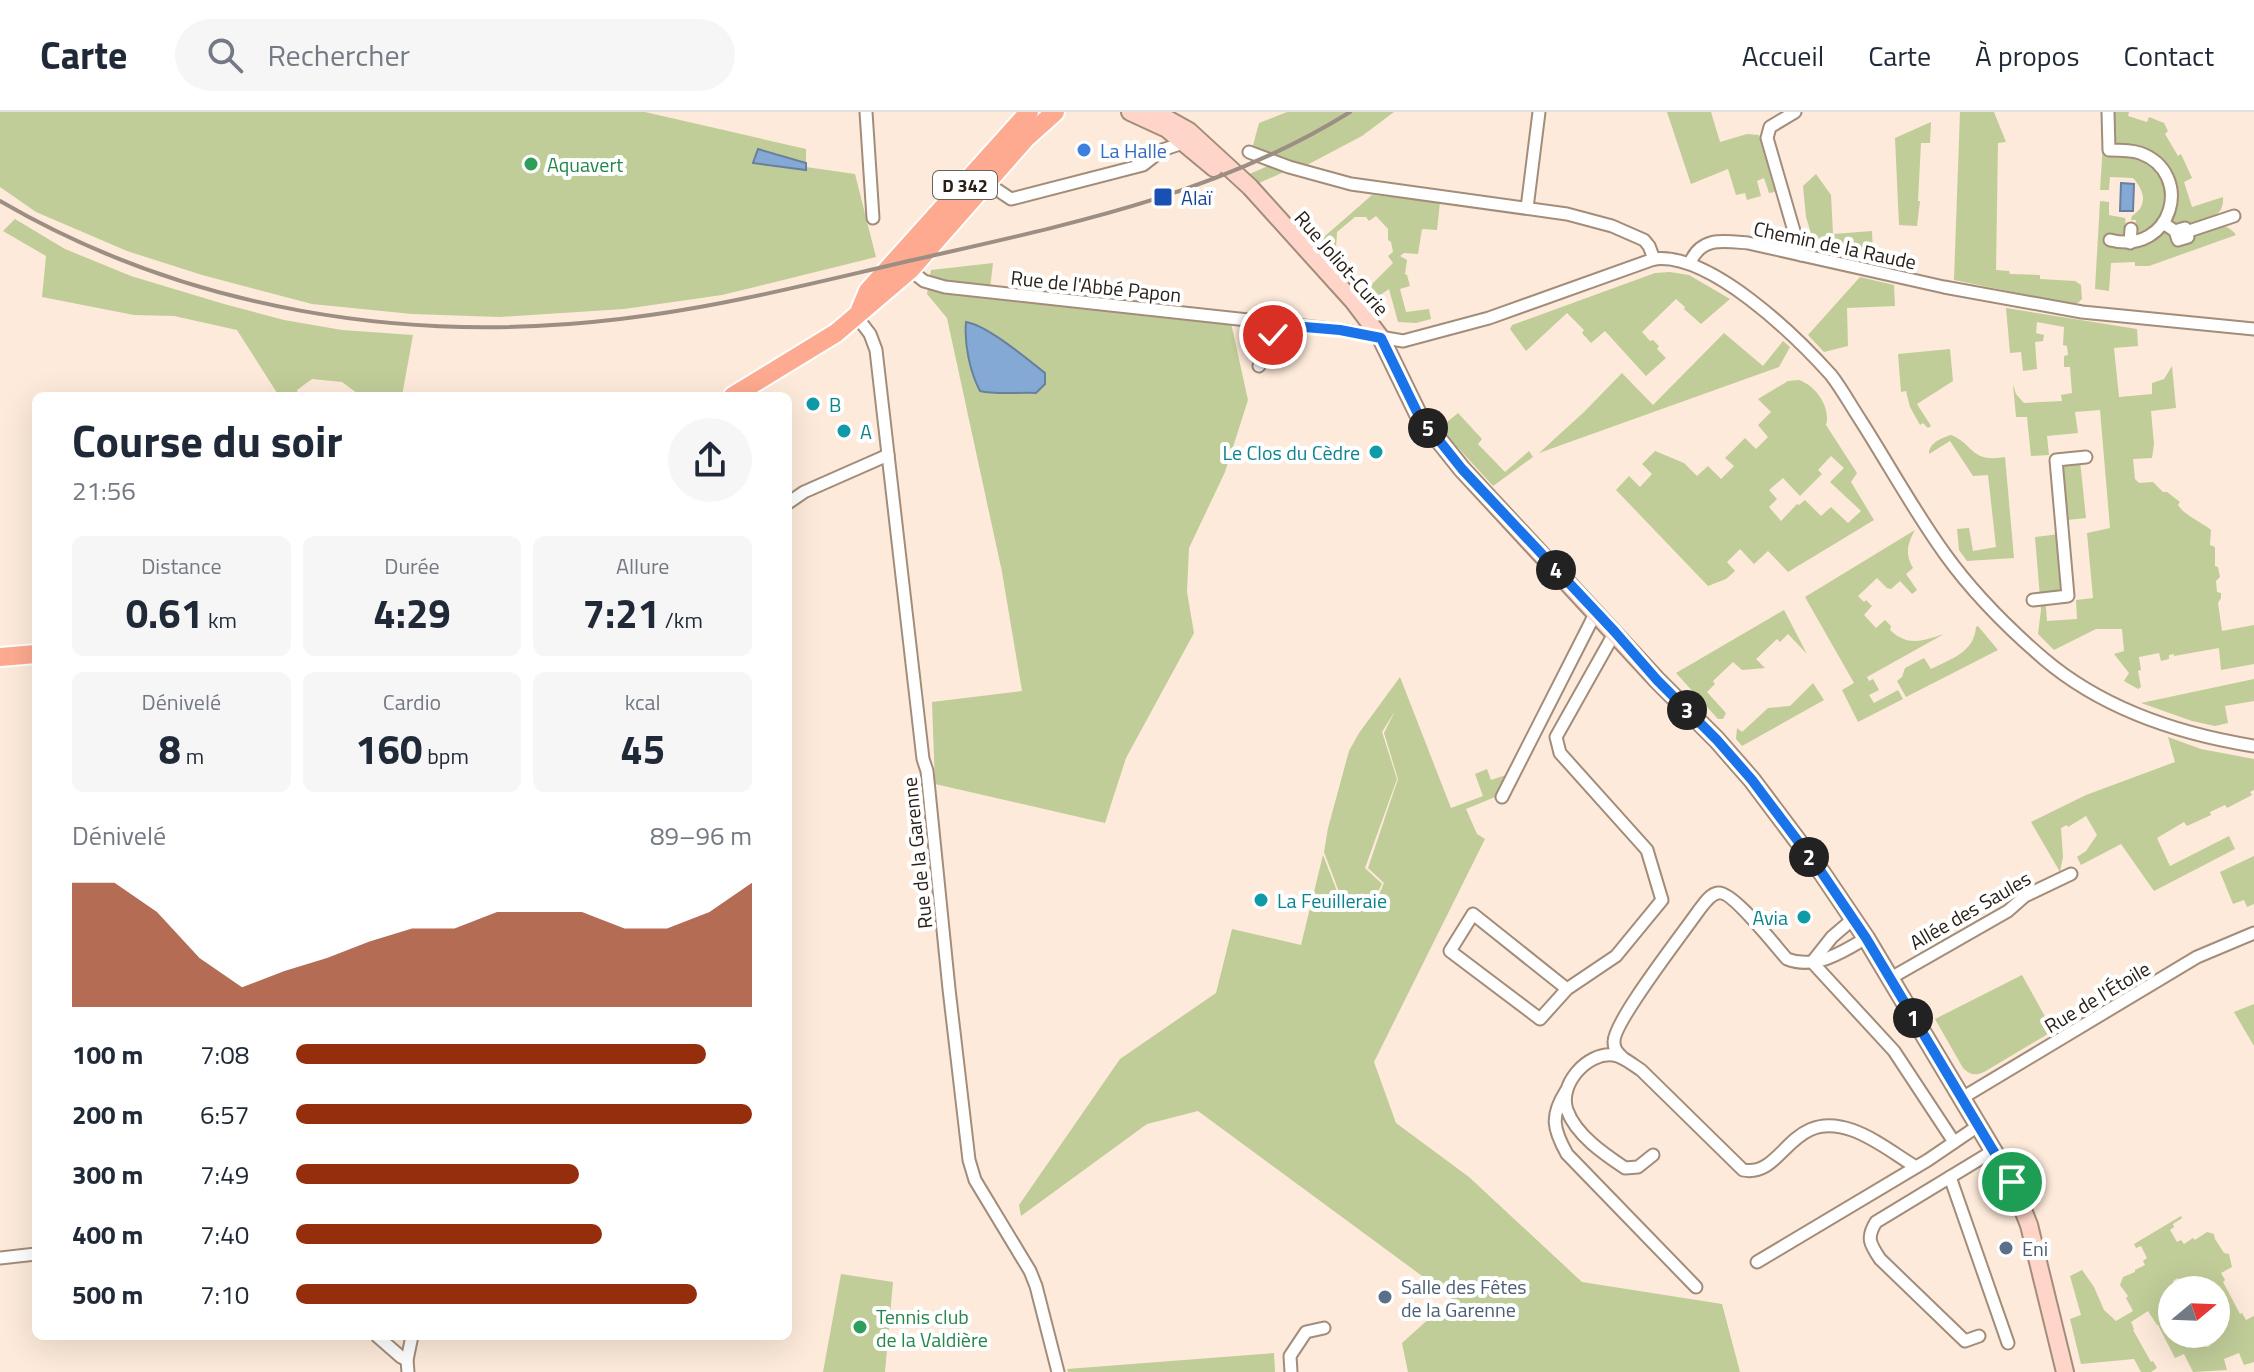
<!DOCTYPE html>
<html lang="fr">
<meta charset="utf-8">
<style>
:root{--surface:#fff;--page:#f6f6f7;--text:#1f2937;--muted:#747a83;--line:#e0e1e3;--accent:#952e0c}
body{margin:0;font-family:"Titillium Web",sans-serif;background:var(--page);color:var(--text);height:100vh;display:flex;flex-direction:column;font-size:30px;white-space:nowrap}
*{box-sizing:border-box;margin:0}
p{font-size:26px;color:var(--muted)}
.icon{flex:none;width:44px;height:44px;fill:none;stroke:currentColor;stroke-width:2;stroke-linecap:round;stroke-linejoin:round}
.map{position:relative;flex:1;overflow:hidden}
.drawer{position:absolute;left:32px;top:280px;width:760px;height:948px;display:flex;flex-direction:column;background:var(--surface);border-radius:12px;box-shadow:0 8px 32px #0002}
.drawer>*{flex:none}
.needle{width:52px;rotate:71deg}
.tools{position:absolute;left:2158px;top:1164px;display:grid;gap:16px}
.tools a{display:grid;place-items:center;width:72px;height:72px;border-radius:50%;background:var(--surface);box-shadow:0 8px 32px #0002;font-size:40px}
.pin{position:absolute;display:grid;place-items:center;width:68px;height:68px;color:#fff;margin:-34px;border:4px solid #fff;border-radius:50%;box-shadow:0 2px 8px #0007}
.km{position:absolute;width:40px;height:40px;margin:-20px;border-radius:50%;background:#222;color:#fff;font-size:22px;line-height:40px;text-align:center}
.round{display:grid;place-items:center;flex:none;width:84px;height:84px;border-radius:42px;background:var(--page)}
.headline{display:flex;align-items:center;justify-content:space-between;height:136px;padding:0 40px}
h1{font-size:44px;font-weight:700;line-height:60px}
.figures{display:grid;grid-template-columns:repeat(3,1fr);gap:12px;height:136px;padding:8px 40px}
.figures div{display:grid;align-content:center;border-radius:12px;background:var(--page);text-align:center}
.figures b{font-size:40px;font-weight:700}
.figures small{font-size:22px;font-weight:400}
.figures p{font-size:22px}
.chart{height:224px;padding:16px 40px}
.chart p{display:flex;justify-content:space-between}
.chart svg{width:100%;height:144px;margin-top:8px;fill:var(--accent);opacity:.7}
ul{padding:0 40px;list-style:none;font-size:26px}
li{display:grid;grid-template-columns:128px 96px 1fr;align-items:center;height:60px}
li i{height:20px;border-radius:10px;background:var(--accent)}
header{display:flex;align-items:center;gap:48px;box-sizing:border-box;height:112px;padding:0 40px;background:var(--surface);border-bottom:2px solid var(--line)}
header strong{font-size:38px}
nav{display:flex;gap:44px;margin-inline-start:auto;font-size:28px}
.search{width:560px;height:72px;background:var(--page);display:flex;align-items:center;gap:20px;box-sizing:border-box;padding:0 28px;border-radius:44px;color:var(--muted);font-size:30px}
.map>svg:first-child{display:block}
</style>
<header>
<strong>Carte</strong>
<div class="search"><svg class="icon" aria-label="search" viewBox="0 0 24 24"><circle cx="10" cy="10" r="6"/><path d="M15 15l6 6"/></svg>Rechercher</div>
<nav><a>Accueil</a><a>Carte</a><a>À propos</a><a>Contact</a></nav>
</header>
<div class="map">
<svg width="2254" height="1260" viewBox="0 0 2254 1260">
<rect width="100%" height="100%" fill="#fdeada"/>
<g fill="#c0cd98" fill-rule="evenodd">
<polygon points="0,0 645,0 806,37 806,55 855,62 876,145 722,183 624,197 500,205 412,202 312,192 202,163 127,139 36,100 0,75"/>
<polygon points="1287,0 1394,0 1362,24 1307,53 1283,48 1252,37 1259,11"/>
<polygon points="1667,0 1711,0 1720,30 1747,22 1759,23 1775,80 1769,81 1764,66 1757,69 1761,84 1747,88 1745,81 1736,83 1728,57 1691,72"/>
<polygon points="1960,0 1994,0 2006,30 1998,31 1996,158 2009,159 2010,162 2040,163 2040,167 2075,169 2081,173 2082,187 2078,191 2071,192 1954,168"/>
<path d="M2105,0H2129L2128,4L2147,10L2149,5L2164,11L2168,19L2165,22L2178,44L2181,42L2192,66L2184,70L2192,95L2223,85C2225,107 2203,108 2187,114L2190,125C2207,119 2224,105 2236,123L2149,154H2135V150L2111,151L2109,179L2095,177L2100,89L2109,90V103L2125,106L2126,117L2135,116L2136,108H2131L2132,104C2148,94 2145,79 2133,66L2110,65L2109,78H2100Z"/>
<polygon points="1931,10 1930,31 1921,31 1918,89 1920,89 1917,114 1899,113 1895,26"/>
<polygon points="1268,54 1284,60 1257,72 1247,63"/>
<polygon points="1816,62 1831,83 1833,122 1872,119 1873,141 1813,128 1806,105 1803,74"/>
<polygon points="1372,83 1440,90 1437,118 1422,117 1418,142 1404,141 1400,144 1407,148 1405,162 1407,163 1410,174 1400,177 1406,200 1429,197 1431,207 1416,211 1398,210 1389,177 1379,184 1370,174 1393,151 1388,144 1393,140 1391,130 1388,128 1388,117 1376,104 1369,109 1366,105 1355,105 1337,120 1335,151 1317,131"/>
<polygon points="15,107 65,137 131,164 224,192 284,208 342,218 413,223 402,284 361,284 342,270 312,267 297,278 298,284 279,284 237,218 174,204 134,203 42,185 46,144 3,119"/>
<polygon points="993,151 989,185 1231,211 1248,288 1225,360 1189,436 1187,480 1194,521 1126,646 1105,711 935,672 932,590 1022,579 1002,460 947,206 927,182 931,158"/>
<polygon points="1670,160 1689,163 1730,187 1701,212 1684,197 1685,195 1676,187 1642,220 1650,229 1653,228 1659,234 1657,237 1666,246 1646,264 1605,219 1591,231 1582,221 1584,218 1567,201 1526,239 1510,217 1512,213 1655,161"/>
<polygon points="1860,165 1894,173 1895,194 1847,196 1848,234 1824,240 1808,223"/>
<path d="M2006,196L2137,217L2138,234L2114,236L2119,285L2152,282V271L2164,267L2172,254L2176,296L2151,299L2154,332L2152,346L2133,347L2135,367L2139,371L2153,370L2163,380H2167L2180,390L2178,393C2185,404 2200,409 2211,418L2210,433L2215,435V454L2218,455L2220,465L2216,469L2217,480L2221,481V486L2218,491L2222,519L2254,513V552L2221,558L2219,536L2174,544V542L2169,543V547L2161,549L2159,541L2139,545L2141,558L2138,559L2141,575L2138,577L2124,569L2129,561L2114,542L2124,539L2122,517H2096L2054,538L2038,522L2041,498L2035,425L2060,422L2066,482L2045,484L2047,509L2077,507L2076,488L2093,486L2087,421L2110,416L2100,298L2075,300L2078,321L2047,324L2049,343L2031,344L2027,305H2016L2013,272L2016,282L2024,291L2062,289L2061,283L2072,281L2070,255H2064V244L2068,243L2067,234L2063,233L2064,215L2037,210L2036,221L2044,223L2043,229L2035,230L2037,257L2023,259L2021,240L2010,241Z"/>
<polygon points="1724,221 1763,254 1783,229 1790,235 1779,255 1539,341 1584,300 1622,261 1653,293"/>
<polygon points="1950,237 1953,269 1917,292 1931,314 1928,316 1923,311 1920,313 1910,295 1906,279 1901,280 1898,242"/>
<path d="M1799,268C1816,274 1831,295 1826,313L1857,361L1851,370L1874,408L1788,460L1768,439L1754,452L1740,437L1727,450L1735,459L1726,467L1708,474L1616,378L1629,364L1640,375L1652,362L1642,352L1655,339L1684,351L1697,364L1708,354L1721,367L1734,354L1725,346L1745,326L1756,337L1768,325L1758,313L1771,300L1758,287L1788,269ZM1831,344L1844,356L1830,370L1861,399L1848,411L1831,395L1821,404L1805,388L1799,393L1797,392L1781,409L1769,395L1777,387L1769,378L1783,366L1800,384L1822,362L1818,358Z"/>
<polygon points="1458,301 1482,327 1478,332 1505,360 1529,339 1533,345 1493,374 1440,316"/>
<path d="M1951,323C1974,332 1970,351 2005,345L2014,446L1967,449L1959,438L1957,417L1969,416L1973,439L1996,435L1988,363L1973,364L1950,329L1929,342C1929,331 1941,326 1951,323Z"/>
<polygon points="2080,349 2086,406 2067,408 2061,351"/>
<path d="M1915,418C1907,432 1905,442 1913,456L1906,462L1917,478L1912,482L1900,469L1891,477L1887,476L1877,466L1858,484L1864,490L1866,488L1872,494L1864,503L1876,516L1885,508L1891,514L1890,518C1908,535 1922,529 1944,522L1867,565L1869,569L1873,567L1879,578L1869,583L1874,591L1898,578L1903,587L1858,610L1842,578L1854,571L1805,485Z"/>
<polygon points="1784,498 1807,542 1788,522 1780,530 1777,527 1756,547 1765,556 1742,558 1733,550 1713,569 1715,572 1707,580 1726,601 1723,607 1718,607 1676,561"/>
<path d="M1978,514L1998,538L1906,585L1897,569L1902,565L1905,556L1924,546L1931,557C1950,547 1974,541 1976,515Z"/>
<polygon points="1400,565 1451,696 1483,684 1475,662 1487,657 1491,668 1506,663 1495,685 1466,697 1477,722 1485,727 1374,950 1396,1011 1469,1065 1582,1170 1722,1192 1740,1260 1408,1260 1402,1231 1452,1186 1198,999 1147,1012 1021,1104 1019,1093 1120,947 1216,881 1232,817 1301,833 1323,743 1340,787 1378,785 1384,771 1368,756 1398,667 1384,621 1395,599 1382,620 1397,667 1365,756 1382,772 1376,783 1341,785 1324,740 1328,716 1349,639 1359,621"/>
<polygon points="2254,567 2254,589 2225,594 2228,611 2215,614 2192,609 2141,591"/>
<polygon points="1813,571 1824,588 1742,634 1736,627 1737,616 1742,620 1768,596 1790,594"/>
<polygon points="2168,625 2201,637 2254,647 2254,678 2250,680 2252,683 2227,696 2225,693 2210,700 2211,703 2187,714 2184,710 2157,726 2170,754 2229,724 2235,737 2154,779 2121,732 2081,753 2077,745 2086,739 2097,723 2086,704 2068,715 2067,713 2061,716 2063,745 2060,760 2031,710 2086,683 2175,650"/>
<polygon points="2254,744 2254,792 2247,795 2244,788 2233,792 2220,760"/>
<path d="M2022,863L2053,919L1984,960C1975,964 1970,963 1963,956L1935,907Z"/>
<polygon points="2254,892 2254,934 2234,900"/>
<path d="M2181,1104L2182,1106L2173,1112L2174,1115L2170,1118L2177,1130L2181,1128L2184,1132L2193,1126L2195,1128L2207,1120L2214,1122L2215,1127L2224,1141L2229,1142L2232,1155L2221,1161L2225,1168L2223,1170L2240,1202L2242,1201L2246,1208L2254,1204V1250L2244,1253L2239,1241L2224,1247L2227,1258L2193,1260L2184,1242L2175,1246L2158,1213H2157L2148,1199L2131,1210L2134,1217L2133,1218L2151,1250L2153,1249L2157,1256L2151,1260H2141L2134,1247L2081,1252L2070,1207L2081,1203L2070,1164L2082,1158L2094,1175L2104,1198L2116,1209L2133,1199L2126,1186L2128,1184L2120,1173L2123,1165L2135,1160V1158L2145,1153L2143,1149L2147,1146L2141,1134L2136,1136L2134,1132ZM2178,1166L2185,1178L2195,1174L2198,1178H2216L2217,1228L2208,1235L2199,1234L2195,1231L2187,1236L2182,1228L2188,1224L2187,1222H2172V1195L2169,1189L2172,1187V1178H2177L2173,1169Z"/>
<polygon points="841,1162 893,1170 885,1260 823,1260"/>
<polygon points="1274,1241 1275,1260 1068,1260 1067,1257"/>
</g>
<g fill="#85a9d5" stroke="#69809d" stroke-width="2">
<polygon points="758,37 806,51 806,58 753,51"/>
<polygon points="2121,71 2134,72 2133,99 2120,99"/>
<path d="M966,210C987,213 1027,247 1045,261V272L1036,281C1019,280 996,283 980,279C970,260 964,232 966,210Z"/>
</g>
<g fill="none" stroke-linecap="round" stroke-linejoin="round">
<g stroke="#a38d7a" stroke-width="15">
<g id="street">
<polyline points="866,0 873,106"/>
<polyline points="1795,0 1770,15 1767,26 1801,143"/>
<path d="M2108,0L2109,38C2119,38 2131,38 2140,41C2195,61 2173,144 2110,128"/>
<polyline points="1249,40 1289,55 1351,72 1567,102 1612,114 1644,128 1649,134 1654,147"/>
<polyline points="987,71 1011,87 1143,53 1162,38 1186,30"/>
<polyline points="1527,96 1539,0"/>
<polyline points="2163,111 2175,119 2178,128 2188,125 2185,116 2175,119"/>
<polyline points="2186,120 2234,104"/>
<polyline points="2130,131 2131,117"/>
<path d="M1690,151C1701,124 1724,129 1748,131L1944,175L2082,200L2254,217"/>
<path d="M910,158L924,169L945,175L1340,218L1403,229L1489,206L1654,147C1710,140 1795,223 1831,263C1842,277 1851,294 1861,309C1889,353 1914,399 1945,442C1973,481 2008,516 2044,547C2103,597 2179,622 2254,634"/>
<polyline points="857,205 870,222 876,238 923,647 927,659 949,877 969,1048 975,1068 1030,1159 1036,1174 1058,1260"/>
<polyline points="1259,254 1273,223 1281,213"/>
<polyline points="788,391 804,380 888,343"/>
<polyline points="2033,488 2068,484 2056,348 2086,345"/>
<polyline points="1502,685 1596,500"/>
<polyline points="1813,849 1832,825 1853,807"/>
<polyline points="1812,850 1894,939 1954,1030"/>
<polyline points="1889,867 2008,799 2025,784 2071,762"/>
<polyline points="1567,877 1473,802 1450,839 1540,907 1567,877 1616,844 1662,788 1647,738 1560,641 1556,625 1615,520"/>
<path d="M1623,946C1618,941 1614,938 1614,930C1613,910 1684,820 1699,798C1704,792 1710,782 1718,781C1732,778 1776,835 1787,847C1815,858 1843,840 1866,826"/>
<path d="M1566,979C1550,1004 1553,1017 1567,1042L1696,1175"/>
<polyline points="1962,986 2197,845 2254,821"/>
<path d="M1653,1043L1638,1055L1625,1056C1604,1042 1576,1023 1567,998C1558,973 1587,940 1613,943C1623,944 1633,953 1641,958L1743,1058C1784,1066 1789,996 1852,1018C1875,1026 1896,1043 1916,1055"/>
<polyline points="1950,1065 2008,1231"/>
<polyline points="0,1146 36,1142"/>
<polyline points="1757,1150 1928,1048 1978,1014"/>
<polyline points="377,1224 401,1245 407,1248"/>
<path d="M1979,1224L1965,1229L1880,1147C1870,1132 1866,1126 1876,1110L1993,1039"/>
<polyline points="408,1260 407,1248 412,1224"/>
<polyline points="1291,1260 1290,1244 1306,1220 1324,1216"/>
</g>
</g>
<g stroke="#a38d7a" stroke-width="20">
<g id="secondary">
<polyline points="1130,0 1167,17 1214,56"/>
<polyline points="1155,0 1189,19 1250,75 1353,189 1381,226 1418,302 1462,357 1657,568 1717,628 1752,668 1822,761 1866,826 2012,1070 2029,1113 2065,1260"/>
</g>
</g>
<g stroke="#fff" stroke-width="22">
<g id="primary">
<polyline points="860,198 868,179 1029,0"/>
<polyline points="733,284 836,221 910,158 1026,26 1055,0"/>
<polyline points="0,545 36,542"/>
</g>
</g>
<use href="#street" stroke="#fff" stroke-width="11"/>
<use href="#secondary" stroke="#fed5c8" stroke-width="16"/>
<use href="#primary" stroke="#fdaa90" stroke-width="18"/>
<path stroke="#9c8e82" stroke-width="4" d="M0,89C187,198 407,233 620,207C725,195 828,167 931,144C1076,111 1222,80 1350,0"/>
</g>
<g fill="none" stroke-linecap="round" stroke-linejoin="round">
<g stroke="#fff" stroke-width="16">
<polyline id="route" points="1273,223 1281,213 1340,218 1381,226 1418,302 1462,357 1615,520 1657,568 1717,628 1752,668 1822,761 1866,826 2012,1070"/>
</g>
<use href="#route" stroke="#1a73e8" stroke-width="10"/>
</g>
<circle fill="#3f7fe0" stroke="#fff" stroke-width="3" cx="1084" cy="38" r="8"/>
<g fill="#2e9e5b" stroke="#fff" stroke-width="3">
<circle cx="531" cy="52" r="8"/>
<circle cx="860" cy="1215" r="8"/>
</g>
<rect fill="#1a4fb4" stroke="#fff" stroke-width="3" x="1153" y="75" width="20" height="20" rx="4"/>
<g fill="#0f9aa8" stroke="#fff" stroke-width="3">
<circle cx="813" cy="292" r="8"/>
<circle cx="844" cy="319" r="8"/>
<circle cx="1376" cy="340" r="8"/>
<circle cx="1261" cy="788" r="8"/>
<circle cx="1804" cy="805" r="8"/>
</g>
<g fill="#5c6f8a" stroke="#fff" stroke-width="3">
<circle cx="2006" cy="1136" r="8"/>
<circle cx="1385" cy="1185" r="8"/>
</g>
<g text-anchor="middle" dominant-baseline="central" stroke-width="8" stroke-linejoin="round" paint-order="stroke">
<rect fill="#fff" stroke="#69635e" stroke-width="2" x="933" y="59" width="64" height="28" rx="6"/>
<g font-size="18" font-weight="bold" fill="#292019">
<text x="965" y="73">D 342</text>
</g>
<g font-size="20" fill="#366cbe" stroke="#fff" text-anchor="start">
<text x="1100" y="38">La Halle</text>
</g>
<g font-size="20" fill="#27864d" stroke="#fff" text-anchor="start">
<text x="547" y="52">Aquavert</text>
<text x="876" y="1204">Tennis club<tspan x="876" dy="23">de la Valdière</tspan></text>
</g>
<g font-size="20" fill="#164399" stroke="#fff" text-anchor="start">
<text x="1181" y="85">Alaï</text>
</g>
<g font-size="20" fill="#292019" stroke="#fff">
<text transform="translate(1835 133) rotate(12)">Chemin de la Raude</text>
<text transform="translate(1342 151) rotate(49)">Rue Joliot-Curie</text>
<text transform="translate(1096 174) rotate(6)">Rue de l'Abbé Papon</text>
<text transform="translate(917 741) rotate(-96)">Rue de la Garenne</text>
<text transform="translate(1970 798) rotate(-30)">Allée des Saules</text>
<text transform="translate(2097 885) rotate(-31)">Rue de l'Étoile</text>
</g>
<g font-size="20" fill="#0d838f" stroke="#fff" text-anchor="start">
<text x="829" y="292">B</text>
<text x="860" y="319">A</text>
<text x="1360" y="340" text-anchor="end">Le Clos du Cèdre</text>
<text x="1277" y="788">La Feuilleraie</text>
<text x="1788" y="805" text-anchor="end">Avia</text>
</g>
<g font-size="20" fill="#4e5e75" stroke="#fff" text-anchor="start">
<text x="2022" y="1136">Eni</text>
<text x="1401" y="1174">Salle des Fêtes<tspan x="1401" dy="23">de la Garenne</tspan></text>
</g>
</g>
</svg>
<div class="tools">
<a><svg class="needle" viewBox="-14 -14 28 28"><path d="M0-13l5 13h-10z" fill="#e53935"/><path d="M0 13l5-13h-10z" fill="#747a83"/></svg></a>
</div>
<div class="pin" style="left:2012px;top:1070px;background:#1e9e55"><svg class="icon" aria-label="arrive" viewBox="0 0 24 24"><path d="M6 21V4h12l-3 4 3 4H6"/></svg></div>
<div class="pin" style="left:1273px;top:223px;background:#d93025"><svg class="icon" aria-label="check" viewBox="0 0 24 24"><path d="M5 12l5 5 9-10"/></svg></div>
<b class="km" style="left:1913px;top:906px">1</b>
<b class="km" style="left:1809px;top:745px">2</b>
<b class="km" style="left:1687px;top:598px">3</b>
<b class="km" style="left:1556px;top:458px">4</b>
<b class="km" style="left:1428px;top:316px">5</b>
<section class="drawer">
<div class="headline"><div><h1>Course du soir</h1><p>21:56</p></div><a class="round"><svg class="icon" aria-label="share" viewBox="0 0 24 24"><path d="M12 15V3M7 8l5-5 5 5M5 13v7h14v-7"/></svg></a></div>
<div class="figures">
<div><p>Distance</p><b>0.61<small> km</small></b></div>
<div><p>Durée</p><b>4:29</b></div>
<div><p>Allure</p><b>7:21<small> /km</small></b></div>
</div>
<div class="figures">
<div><p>Dénivelé</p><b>8<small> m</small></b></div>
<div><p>Cardio</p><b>160<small> bpm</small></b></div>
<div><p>kcal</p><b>45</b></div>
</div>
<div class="chart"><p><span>Dénivelé</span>89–96 m</p>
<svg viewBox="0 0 160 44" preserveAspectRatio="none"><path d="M0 44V6L10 6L20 15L30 29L40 38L50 33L60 29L70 24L80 20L90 20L100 15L110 15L120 15L130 20L140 20L150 15L160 6V44z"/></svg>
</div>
<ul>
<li><b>100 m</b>7:08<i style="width:90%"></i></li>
<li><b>200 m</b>6:57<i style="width:100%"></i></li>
<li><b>300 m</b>7:49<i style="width:62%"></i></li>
<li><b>400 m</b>7:40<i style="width:67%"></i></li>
<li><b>500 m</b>7:10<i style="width:88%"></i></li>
</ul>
</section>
</div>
